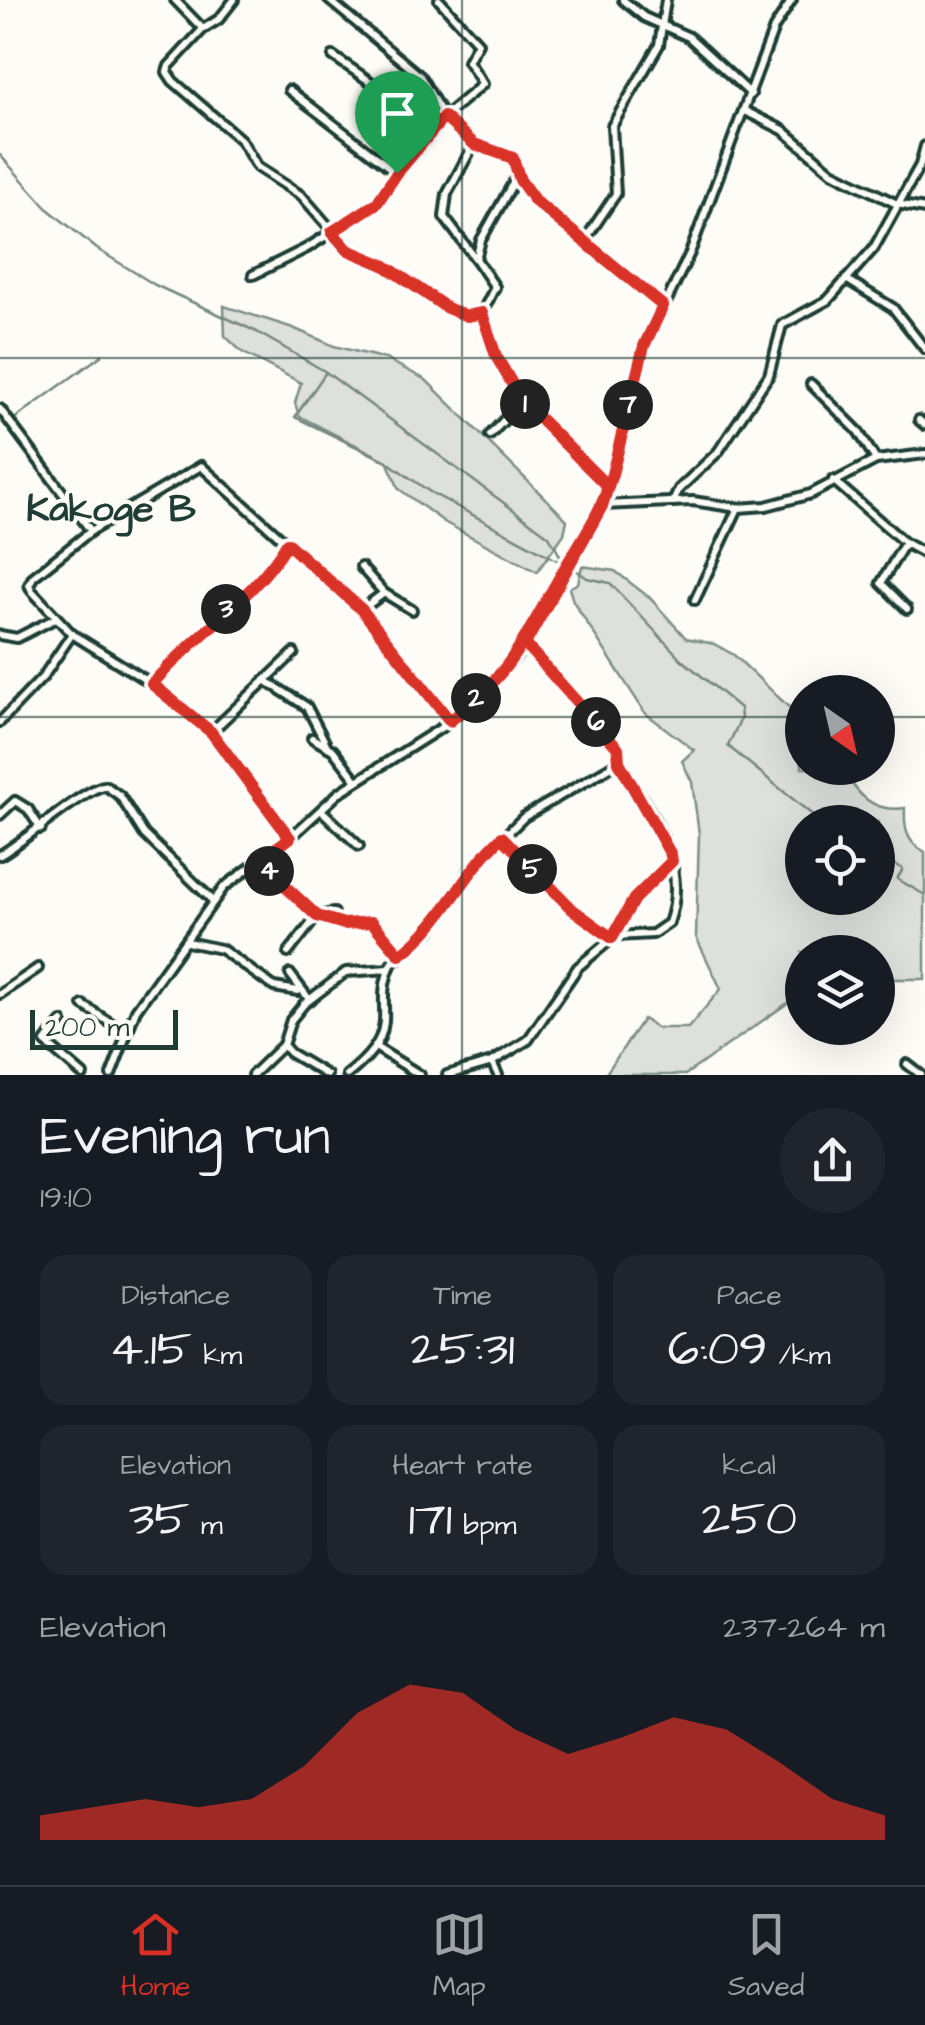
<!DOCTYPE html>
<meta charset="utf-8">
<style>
:root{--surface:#171b24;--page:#20242c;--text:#f1f3f6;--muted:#9ea1a6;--line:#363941;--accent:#d93025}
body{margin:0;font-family:"Architects Daughter",sans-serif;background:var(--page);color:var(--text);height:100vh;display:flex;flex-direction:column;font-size:38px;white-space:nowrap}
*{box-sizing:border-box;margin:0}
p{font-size:32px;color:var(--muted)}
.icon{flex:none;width:55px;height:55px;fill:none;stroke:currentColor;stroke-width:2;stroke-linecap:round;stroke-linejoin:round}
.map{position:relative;height:1075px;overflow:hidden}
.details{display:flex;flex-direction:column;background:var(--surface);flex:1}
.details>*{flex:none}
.needle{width:65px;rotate:146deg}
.buttons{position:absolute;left:785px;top:675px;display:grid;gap:20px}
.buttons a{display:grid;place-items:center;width:110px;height:110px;border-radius:50%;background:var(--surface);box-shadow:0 10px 40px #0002;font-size:50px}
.scale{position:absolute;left:30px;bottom:25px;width:148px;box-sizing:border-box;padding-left:10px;border:5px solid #1f3d34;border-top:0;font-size:28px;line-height:35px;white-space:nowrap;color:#1f3d34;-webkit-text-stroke:8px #fdfcf7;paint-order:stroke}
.pin{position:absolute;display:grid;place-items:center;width:85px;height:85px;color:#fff;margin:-102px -42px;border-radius:50% 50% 50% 0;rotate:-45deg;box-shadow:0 0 10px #0007}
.pin .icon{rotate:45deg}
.km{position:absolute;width:50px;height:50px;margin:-25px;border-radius:50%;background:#222;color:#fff;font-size:28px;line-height:50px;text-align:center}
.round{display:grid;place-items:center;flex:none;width:105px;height:105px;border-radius:52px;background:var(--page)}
.head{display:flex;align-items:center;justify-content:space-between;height:170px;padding:0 40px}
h1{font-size:55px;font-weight:600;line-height:75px}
.figures{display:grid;grid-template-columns:repeat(3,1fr);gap:15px;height:170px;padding:10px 40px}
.figures div{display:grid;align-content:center;border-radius:25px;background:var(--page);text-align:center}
.figures b{font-size:50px;font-weight:600}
.figures small{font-size:28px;font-weight:400}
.figures p{font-size:28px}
.chart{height:280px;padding:20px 40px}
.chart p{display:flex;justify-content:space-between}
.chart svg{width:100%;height:180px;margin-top:10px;fill:var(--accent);opacity:.7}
.tabs{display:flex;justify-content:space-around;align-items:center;height:140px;border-top:2px solid var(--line);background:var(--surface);font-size:28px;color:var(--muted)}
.tabs a{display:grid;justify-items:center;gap:5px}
.tabs .current{color:var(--accent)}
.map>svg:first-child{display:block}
</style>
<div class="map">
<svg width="925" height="1075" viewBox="0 0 925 1075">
<rect width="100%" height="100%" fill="#fdfcf7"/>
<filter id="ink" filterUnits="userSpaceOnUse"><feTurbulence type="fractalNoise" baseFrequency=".01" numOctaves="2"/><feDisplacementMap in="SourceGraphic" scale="20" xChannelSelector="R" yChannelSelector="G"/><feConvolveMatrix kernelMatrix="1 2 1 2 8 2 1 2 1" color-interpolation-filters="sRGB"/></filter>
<g filter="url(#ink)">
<g fill="#dde0db" stroke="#7e8e88" stroke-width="2.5" fill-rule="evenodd">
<polygon points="224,306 293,328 334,346 386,359 426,380 567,520 564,534 537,572 444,522 399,489 387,461 299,416 295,403 301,383 242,352 225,336"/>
<path d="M582,566L615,571L650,598L686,638L714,644L734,655L791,709L802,728V768H843C856,795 874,813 905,808C904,827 906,843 925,852V979H878V952H802V993L685,1075H605L643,1019L657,1028H688L721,989L696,937L699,834L692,782L682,761L694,750L645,713L573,601L569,588L578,583ZM802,822H878V898H802Z"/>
</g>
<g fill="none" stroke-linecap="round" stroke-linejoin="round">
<g stroke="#75877f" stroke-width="2.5">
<polyline points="0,155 49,210 97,249 155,285 257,332 326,372 295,417 386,461 430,492 566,565"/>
<polyline points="327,373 549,536 564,563"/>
<polyline points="13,420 102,355"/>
<polyline points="573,568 587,578 610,583 681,659 740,708 741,718 728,746 821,822"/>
<polyline points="878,856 903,869 897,879 925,895"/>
</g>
<g stroke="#1f3d34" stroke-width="14">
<g id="minor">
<polyline points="175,0 203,29 169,66 167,72 173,81 241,140 257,167 302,196 349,250 383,265 453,311 467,316 482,313 496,356 522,401 608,487"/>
<polyline points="329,0 420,76 444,117 462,135 474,144 513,158 520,180 535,201 663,306"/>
<polyline points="623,0 644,17 689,37 751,94"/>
<polyline points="203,29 219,19 234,0"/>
<polyline points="333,56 400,102 428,137"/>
<polyline points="289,90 397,173"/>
<polyline points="745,111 783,130 832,172 897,204 925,209"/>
<polyline points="474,144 447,194 444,217 475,258"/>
<polyline points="585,240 616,194 612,126 659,45 666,0"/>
<polyline points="253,275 307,248 377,203 434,125 483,84 468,61 478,43 439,0"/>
<polyline points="846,279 893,308 925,349"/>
<polyline points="482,313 495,287 476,259 481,240 518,174"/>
<polyline points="811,384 858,431 876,460"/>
<polyline points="0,409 91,531"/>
<polyline points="919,420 925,425"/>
<polyline points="490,435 522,401"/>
<polyline points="833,480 905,543 925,554"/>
<polyline points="673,502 679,489 718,452 769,375 782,325 828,300 874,248 920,165 925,146"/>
<polyline points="602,505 693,501 738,508 766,506 811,494 876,460 925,454"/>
<polyline points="905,543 881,583 907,609"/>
<polyline points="361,567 384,593"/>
<polyline points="695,600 738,508"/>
<polyline points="361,610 384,593 412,610"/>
<polyline points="72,634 152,684 211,732 290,838"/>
<polyline points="0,635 17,638 56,618"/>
<path d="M525,644L618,748L619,762C649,811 691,862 669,923L653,934L615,936"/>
<polyline points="265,680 307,707 327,746"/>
<path d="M152,684C192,638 259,593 287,543"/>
<polyline points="0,722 43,677 72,634 32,591 29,585 33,577 91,531 201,466 361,610 449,721"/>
<polyline points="211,732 294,653"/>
<polyline points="312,738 333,750 357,781"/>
<polyline points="321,810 359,846"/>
<polyline points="0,815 15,801 28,809 41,829"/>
<polyline points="502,837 573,909 612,938"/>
<path d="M0,855C24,842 89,784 106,786L120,796L144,834L212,900"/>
<polyline points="258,861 317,916"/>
<polyline points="325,917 344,924 372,922 400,955"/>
<polyline points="187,942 221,949 274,987 298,991"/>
<polyline points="288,953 317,916 334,913"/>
<polyline points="290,974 309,999"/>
<polyline points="0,994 38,968"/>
<polyline points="83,1005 126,1033"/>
<polyline points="62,1022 45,1042 83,1075"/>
<polyline points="377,1048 420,1075"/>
<polyline points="492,1062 498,1075"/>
<polyline points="907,1064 921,1075"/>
<polyline points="111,1075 136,1010 224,887 290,838 340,792 444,726 496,680 523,649 602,505 645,346 690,253 774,28 792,0"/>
<polyline points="252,1075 283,1045"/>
<polyline points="327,1075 290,1053 283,1045 291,1020 304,1004 346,972 389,969"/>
<path d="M347,1075C409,1026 369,1011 392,963L430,931L469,871L524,817L619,762"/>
<polyline points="447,1075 492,1062 528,1040 578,967 615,936 634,899 672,861"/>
</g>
</g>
<use href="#minor" stroke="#fdfcf7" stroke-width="6"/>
</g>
</g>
<g fill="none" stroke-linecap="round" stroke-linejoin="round" filter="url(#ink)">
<g stroke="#fff" stroke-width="20">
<path id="route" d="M397,173L377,203L332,232L348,250L384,265L447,308L467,316L482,313L496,356L522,401L608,487C597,522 574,550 557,582C520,647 511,672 450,721L362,610L287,543C259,593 192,638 152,684L211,732L290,838L258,861L317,916L344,924L372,922L400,955C444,923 462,874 502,837L572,909L612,938L634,899L672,861L671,855L619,762L618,748L525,644L602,506L612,474L644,346L663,306L535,201L520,180L513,158L474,144L444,117L397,173"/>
</g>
<use href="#route" stroke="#d93025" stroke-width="12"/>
</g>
<path fill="none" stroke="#1f3d34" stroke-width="2.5" stroke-opacity="0.55" d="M462,0V1075M0,358H925M0,717H802M878,717H925"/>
<g text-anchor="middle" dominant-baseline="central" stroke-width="8" stroke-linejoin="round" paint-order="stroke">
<g font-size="38" font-weight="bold" fill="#1f3d34" stroke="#fdfcf7">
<text x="111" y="510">Kakoge B</text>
</g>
</g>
</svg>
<div class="buttons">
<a><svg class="needle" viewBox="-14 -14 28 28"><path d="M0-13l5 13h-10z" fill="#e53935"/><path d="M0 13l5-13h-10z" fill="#9ea1a6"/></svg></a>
<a><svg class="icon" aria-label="locate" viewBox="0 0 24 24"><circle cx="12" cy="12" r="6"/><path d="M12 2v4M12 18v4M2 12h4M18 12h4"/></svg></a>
<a><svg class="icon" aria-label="layers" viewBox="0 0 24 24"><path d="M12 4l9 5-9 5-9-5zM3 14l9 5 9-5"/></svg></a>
</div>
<div class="scale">200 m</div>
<div class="pin" style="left:397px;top:173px;background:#1e9e55"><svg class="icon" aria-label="arrive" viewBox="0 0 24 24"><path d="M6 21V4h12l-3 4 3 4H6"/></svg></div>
<b class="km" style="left:525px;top:404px">1</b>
<b class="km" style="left:476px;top:698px">2</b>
<b class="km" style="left:226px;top:609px">3</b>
<b class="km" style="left:269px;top:871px">4</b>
<b class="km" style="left:532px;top:869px">5</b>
<b class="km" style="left:596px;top:722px">6</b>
<b class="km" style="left:628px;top:405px">7</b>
</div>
<section class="details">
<div class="head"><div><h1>Evening run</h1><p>19:10</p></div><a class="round"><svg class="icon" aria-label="share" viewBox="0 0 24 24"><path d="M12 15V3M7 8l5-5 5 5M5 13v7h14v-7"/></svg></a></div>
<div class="figures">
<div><p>Distance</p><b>4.15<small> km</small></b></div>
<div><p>Time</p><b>25:31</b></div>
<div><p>Pace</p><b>6:09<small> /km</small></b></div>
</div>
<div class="figures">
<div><p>Elevation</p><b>35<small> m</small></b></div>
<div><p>Heart rate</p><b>171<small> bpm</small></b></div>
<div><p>kcal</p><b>250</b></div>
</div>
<div class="chart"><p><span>Elevation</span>237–264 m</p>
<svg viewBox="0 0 160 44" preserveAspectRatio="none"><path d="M0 44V38L10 36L20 34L30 36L40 34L50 26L60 13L70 6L80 8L90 17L100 23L110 19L120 14L130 17L140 25L150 34L160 38V44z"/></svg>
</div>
</section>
<nav class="tabs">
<a class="current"><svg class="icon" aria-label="home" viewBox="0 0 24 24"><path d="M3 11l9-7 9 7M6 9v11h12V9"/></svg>Home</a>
<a><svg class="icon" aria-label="map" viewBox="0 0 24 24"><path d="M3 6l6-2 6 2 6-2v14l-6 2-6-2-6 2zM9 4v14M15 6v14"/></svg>Map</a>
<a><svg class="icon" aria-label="saved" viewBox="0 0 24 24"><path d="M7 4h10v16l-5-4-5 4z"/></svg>Saved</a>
</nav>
